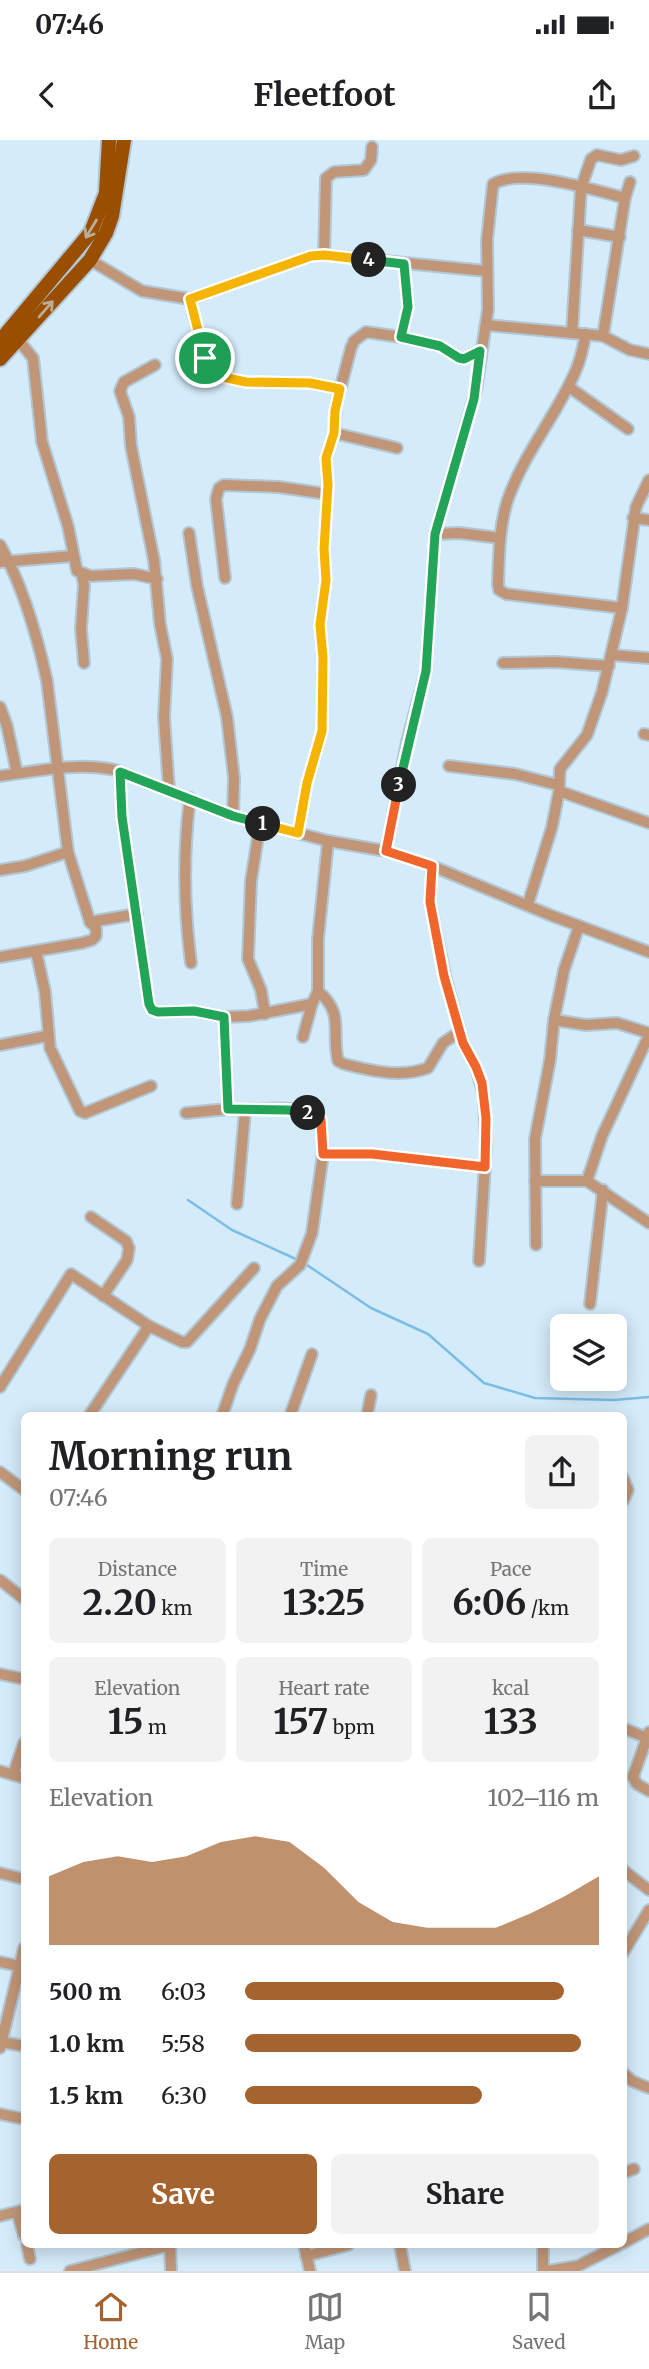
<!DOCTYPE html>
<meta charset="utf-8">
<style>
:root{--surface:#fff;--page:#f2f2f2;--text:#202124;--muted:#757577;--line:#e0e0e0;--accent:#a5632f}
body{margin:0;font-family:Merriweather,serif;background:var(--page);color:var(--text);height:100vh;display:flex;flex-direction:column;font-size:26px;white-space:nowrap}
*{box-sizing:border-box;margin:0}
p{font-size:23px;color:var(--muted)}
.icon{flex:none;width:38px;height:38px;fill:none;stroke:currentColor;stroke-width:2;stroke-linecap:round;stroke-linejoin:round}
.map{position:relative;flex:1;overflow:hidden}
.drawer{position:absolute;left:21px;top:1272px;width:606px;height:836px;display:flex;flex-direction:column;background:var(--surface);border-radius:10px;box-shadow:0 4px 18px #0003}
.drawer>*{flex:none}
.buttons{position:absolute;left:550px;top:1174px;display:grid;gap:14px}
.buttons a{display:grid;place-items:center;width:77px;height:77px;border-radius:10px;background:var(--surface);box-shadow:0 4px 18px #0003;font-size:35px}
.pin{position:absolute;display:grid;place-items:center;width:60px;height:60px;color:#fff;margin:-30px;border:4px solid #fff;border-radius:50%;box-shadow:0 2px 7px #0007}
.km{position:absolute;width:35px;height:35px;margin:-18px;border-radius:50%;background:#222;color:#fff;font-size:19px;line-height:35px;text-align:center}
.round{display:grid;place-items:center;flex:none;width:74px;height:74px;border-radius:10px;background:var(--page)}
.summary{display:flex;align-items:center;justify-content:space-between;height:119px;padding:0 28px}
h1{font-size:38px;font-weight:700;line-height:52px}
.figures{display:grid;grid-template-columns:repeat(3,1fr);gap:10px;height:119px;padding:7px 28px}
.figures div{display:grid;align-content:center;border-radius:10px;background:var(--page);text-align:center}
.figures b{font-size:35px;font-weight:700}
.figures small{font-size:19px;font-weight:400}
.figures p{font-size:19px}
.chart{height:196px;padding:14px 28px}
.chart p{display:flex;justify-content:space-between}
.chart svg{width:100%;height:126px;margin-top:7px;fill:var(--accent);opacity:.7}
.cta{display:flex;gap:14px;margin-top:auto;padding:14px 28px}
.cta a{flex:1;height:80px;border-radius:10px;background:var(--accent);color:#fff;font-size:28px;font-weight:700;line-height:80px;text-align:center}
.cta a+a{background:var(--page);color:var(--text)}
ul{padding:0 28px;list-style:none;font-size:23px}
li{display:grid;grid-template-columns:112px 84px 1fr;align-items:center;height:52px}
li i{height:18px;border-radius:9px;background:var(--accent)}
.status{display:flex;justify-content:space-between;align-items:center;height:49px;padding:0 35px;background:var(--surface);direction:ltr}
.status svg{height:19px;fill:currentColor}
header{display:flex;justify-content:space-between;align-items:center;height:91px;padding:0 28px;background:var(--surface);font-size:32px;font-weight:700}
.tab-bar{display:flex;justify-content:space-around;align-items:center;height:98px;border-top:2px solid var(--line);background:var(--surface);font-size:19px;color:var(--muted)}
.tab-bar a{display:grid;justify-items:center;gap:4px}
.tab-bar .on{color:var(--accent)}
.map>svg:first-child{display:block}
</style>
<div class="status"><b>07:46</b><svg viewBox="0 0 49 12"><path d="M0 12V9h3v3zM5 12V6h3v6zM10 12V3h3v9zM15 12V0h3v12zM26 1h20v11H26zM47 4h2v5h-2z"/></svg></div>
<header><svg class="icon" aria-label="back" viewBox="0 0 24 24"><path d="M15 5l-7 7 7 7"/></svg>Fleetfoot<svg class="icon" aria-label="share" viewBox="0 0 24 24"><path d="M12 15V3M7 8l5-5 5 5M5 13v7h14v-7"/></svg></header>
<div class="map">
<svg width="649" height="2131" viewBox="0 0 649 2131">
<rect width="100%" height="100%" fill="#d4ebfa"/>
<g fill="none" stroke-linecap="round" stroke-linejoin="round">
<g stroke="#7cbde4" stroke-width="2.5">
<polyline points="188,1060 232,1090 298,1120"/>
<polyline points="304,1123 371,1168 428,1194 484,1243 535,1258 614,1260 649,1257"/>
</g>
<g stroke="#b2c7d5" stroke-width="14">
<g id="minor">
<polyline points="578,90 620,97"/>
<polyline points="324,115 326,38 334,32 364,30 371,20 372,7"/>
<polyline points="90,120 142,151 190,159 311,116 324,115 486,131"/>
<polyline points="190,159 203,215 206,220 225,223 227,238 246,242 310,243 340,249"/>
<polyline points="486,185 603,196 630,210 649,214"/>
<polyline points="572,193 581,48 591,19 597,15 621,20 634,16"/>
<path d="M586,194C583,206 581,219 576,230C557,275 524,313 508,359C499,386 499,415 498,444L499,450L506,454L622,468"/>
<polyline points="603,196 625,58 630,42"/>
<polyline points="401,197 440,206 459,218 464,219 480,211"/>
<polyline points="19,201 33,218 42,302 68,386 77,431 91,436 134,434 157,439"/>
<polyline points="155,225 124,242 120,251 129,277 131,306 154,420 160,484 167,519 164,577 169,650"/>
<polyline points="569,247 628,289"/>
<polyline points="334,293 397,308"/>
<polyline points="633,378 649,380"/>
<polyline points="189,393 197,446 227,577 234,638 233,676"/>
<polyline points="435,394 459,393 500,398"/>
<path d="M0,405C23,446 37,495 47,541L68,712L90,782L96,788V796L92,800L82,803L0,817"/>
<polyline points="0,422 73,416"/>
<polyline points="82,435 84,445 81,489 84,523"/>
<polyline points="225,438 216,359 219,348 224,345 279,347 327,354"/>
<polyline points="612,515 649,518"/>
<polyline points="503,523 555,522 609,526"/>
<polyline points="0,567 7,586 17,633"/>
<polyline points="644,594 649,595"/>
<polyline points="449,626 515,634 558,645"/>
<polyline points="120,632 122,677 149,864 152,870 158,872 194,871 224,877"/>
<path d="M0,636C39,631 75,622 115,630L233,676L328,701L386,711L432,726L550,775L649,812"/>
<polyline points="559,651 649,683"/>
<path d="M190,658C183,712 184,769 191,823"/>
<polyline points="260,684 251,741 248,819 261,850 265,874"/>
<polyline points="298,693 307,643 322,591 323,518 320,485 326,440 324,409 328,345 326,318 334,293 336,265 351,208 354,201 366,192 401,197 408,167 404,124"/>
<path d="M386,711L407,602L426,531L435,394L476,250L488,169L487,100L493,44C522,27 594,50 625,58"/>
<polyline points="432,726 430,762 445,836 463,903 476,927 484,956 486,1008 479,1121"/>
<polyline points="0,730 25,726 68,712"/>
<polyline points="528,764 552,687 559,651 560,629 587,595 602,552 622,468 636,367 649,340"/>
<polyline points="90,782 137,774"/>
<polyline points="36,811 45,852 50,908 80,971 85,973 151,946"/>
<path d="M318,851C345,874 331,891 338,921L344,924C372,931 400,938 428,928L443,903L459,892"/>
<polyline points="554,880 586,885 617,883 649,893"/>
<polyline points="303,897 312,864 318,851 318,799 328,701"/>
<polyline points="0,905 47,896"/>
<polyline points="186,973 228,969"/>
<polyline points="323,1014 372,1014 485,1027"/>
<polyline points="535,1041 587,1041 649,1083"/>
<polyline points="587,1041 602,996 649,895"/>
<polyline points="237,1064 245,971"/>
<polyline points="91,1077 126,1101 129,1108 127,1120 103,1156"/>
<polyline points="536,1105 535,999 550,920 554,880 564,830 579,786"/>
<polyline points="590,1164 603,1050"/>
<polyline points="0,1247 71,1134 149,1186 182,1202 187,1202 254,1128"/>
<polyline points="89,1276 149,1186"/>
<path d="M222,1276L233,1244L250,1209L260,1179L277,1146L300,1125L312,1093L323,1014L321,980C297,961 257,972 228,969L224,877L249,876L312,864"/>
<polyline points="290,1276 312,1214"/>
<polyline points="367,1276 371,1255"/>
<polyline points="0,1332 24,1350"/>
<polyline points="623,1338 628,1350 623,1361"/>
<polyline points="0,1440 24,1459"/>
<polyline points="0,1534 24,1539"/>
<polyline points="623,1588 647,1598"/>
<polyline points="649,1592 633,1637 637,1644 649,1651"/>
<polyline points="0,1631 24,1638"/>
<polyline points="13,1635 24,1603"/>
<polyline points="623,1730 649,1750"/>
<polyline points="0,1733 24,1739"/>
<polyline points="623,1813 649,1770"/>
<polyline points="0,1822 19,1826"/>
<polyline points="1,1902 24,1906"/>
<polyline points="0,1908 24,1808"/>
<polyline points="623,1933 632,1941 649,1948"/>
<polyline points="0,1974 24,1979"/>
<polyline points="623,2033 634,2029"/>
<polyline points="17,2072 24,2096"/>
<polyline points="0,2076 24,2070"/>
<polyline points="623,2103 649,2089"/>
<polyline points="27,2105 30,2119"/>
<polyline points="170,2105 171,2131"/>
<polyline points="304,2105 310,2131"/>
<polyline points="400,2105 405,2131"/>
<polyline points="543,2105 543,2131"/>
<polyline points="306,2116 348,2105"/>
<polyline points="70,2131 171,2105"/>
<polyline points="547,2131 578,2126 619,2105"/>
</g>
</g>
<g stroke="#b2c7d5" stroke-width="18">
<g id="major">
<polyline points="0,201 91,92 106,53 109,0"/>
<polyline points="0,219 90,120 106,93 112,76 124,0"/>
</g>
</g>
<use href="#minor" stroke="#c19678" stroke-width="10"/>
<use href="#major" stroke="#994e00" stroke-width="14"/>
</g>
<defs><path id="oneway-shaft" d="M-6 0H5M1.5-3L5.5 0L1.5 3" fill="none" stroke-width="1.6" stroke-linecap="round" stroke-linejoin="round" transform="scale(1.75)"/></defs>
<g stroke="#bcac96">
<use href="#oneway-shaft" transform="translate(91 89) rotate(121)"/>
<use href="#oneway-shaft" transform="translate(46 169) rotate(-49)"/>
</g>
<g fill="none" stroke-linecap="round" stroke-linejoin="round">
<g stroke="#fff" stroke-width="14">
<polyline id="split-1" points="205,218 225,223 227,238 246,242 310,243 340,249 335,271 334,293 326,318 328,345 324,409 326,440 320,485 323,518 322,591 307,643 298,693 263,684"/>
</g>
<g stroke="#fff" stroke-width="14">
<polyline id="split-2" points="263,684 233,676 120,632 122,677 149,864 152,870 158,872 194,871 224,877 228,969 288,970 308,973"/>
</g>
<g stroke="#fff" stroke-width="14">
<polyline id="split-3" points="308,973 321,980 323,1014 372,1014 485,1027 486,978 482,943 476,927 463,903 444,836 430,762 432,726 386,711 399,645"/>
</g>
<g stroke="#fff" stroke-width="14">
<polyline id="split-4" points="369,120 404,124 408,167 401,197 440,206 459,218 464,219 480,211 474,259 435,394 426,531 399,645"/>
</g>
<g stroke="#fff" stroke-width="14">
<polyline id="split-5" points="205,218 190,159 311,116 324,115 369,120"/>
</g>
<use href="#split-1" stroke="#f5b400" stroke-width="9"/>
<use href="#split-2" stroke="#22a559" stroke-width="9"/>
<use href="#split-3" stroke="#f0652b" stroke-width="9"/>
<use href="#split-4" stroke="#22a559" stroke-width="9"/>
<use href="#split-5" stroke="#f5b400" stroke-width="9"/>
</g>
</svg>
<div class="buttons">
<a><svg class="icon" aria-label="layers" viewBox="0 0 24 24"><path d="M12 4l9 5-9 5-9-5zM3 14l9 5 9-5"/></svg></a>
</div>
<div class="pin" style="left:205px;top:218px;background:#1e9e55"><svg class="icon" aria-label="arrive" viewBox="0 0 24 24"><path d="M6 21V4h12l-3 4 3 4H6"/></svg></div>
<b class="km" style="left:263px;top:684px">1</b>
<b class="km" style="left:308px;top:973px">2</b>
<b class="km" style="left:399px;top:645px">3</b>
<b class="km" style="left:369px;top:120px">4</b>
<section class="drawer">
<div class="summary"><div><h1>Morning run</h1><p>07:46</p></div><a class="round"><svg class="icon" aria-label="share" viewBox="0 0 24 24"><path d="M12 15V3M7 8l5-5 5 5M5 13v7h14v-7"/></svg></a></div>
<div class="figures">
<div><p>Distance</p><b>2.20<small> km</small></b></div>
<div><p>Time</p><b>13:25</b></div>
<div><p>Pace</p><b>6:06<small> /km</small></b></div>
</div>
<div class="figures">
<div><p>Elevation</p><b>15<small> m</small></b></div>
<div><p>Heart rate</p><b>157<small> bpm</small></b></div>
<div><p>kcal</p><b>133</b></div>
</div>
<div class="chart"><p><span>Elevation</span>102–116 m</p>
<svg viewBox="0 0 160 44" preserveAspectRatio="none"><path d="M0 44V20L10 15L20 13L30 15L40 13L50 8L60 6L70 8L80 17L90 29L100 36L110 38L120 38L130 38L140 33L150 27L160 20V44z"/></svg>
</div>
<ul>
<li><b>500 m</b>6:03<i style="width:90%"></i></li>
<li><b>1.0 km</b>5:58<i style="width:95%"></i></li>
<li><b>1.5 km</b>6:30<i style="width:67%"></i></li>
</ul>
<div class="cta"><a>Save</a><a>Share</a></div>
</section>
</div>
<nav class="tab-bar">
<a class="on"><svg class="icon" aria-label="home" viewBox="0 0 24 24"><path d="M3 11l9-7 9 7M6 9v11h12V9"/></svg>Home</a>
<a><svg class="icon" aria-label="map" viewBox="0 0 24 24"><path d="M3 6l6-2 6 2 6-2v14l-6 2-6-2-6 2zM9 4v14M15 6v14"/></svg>Map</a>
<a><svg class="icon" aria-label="saved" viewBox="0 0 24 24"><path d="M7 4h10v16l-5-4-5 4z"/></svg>Saved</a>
</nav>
